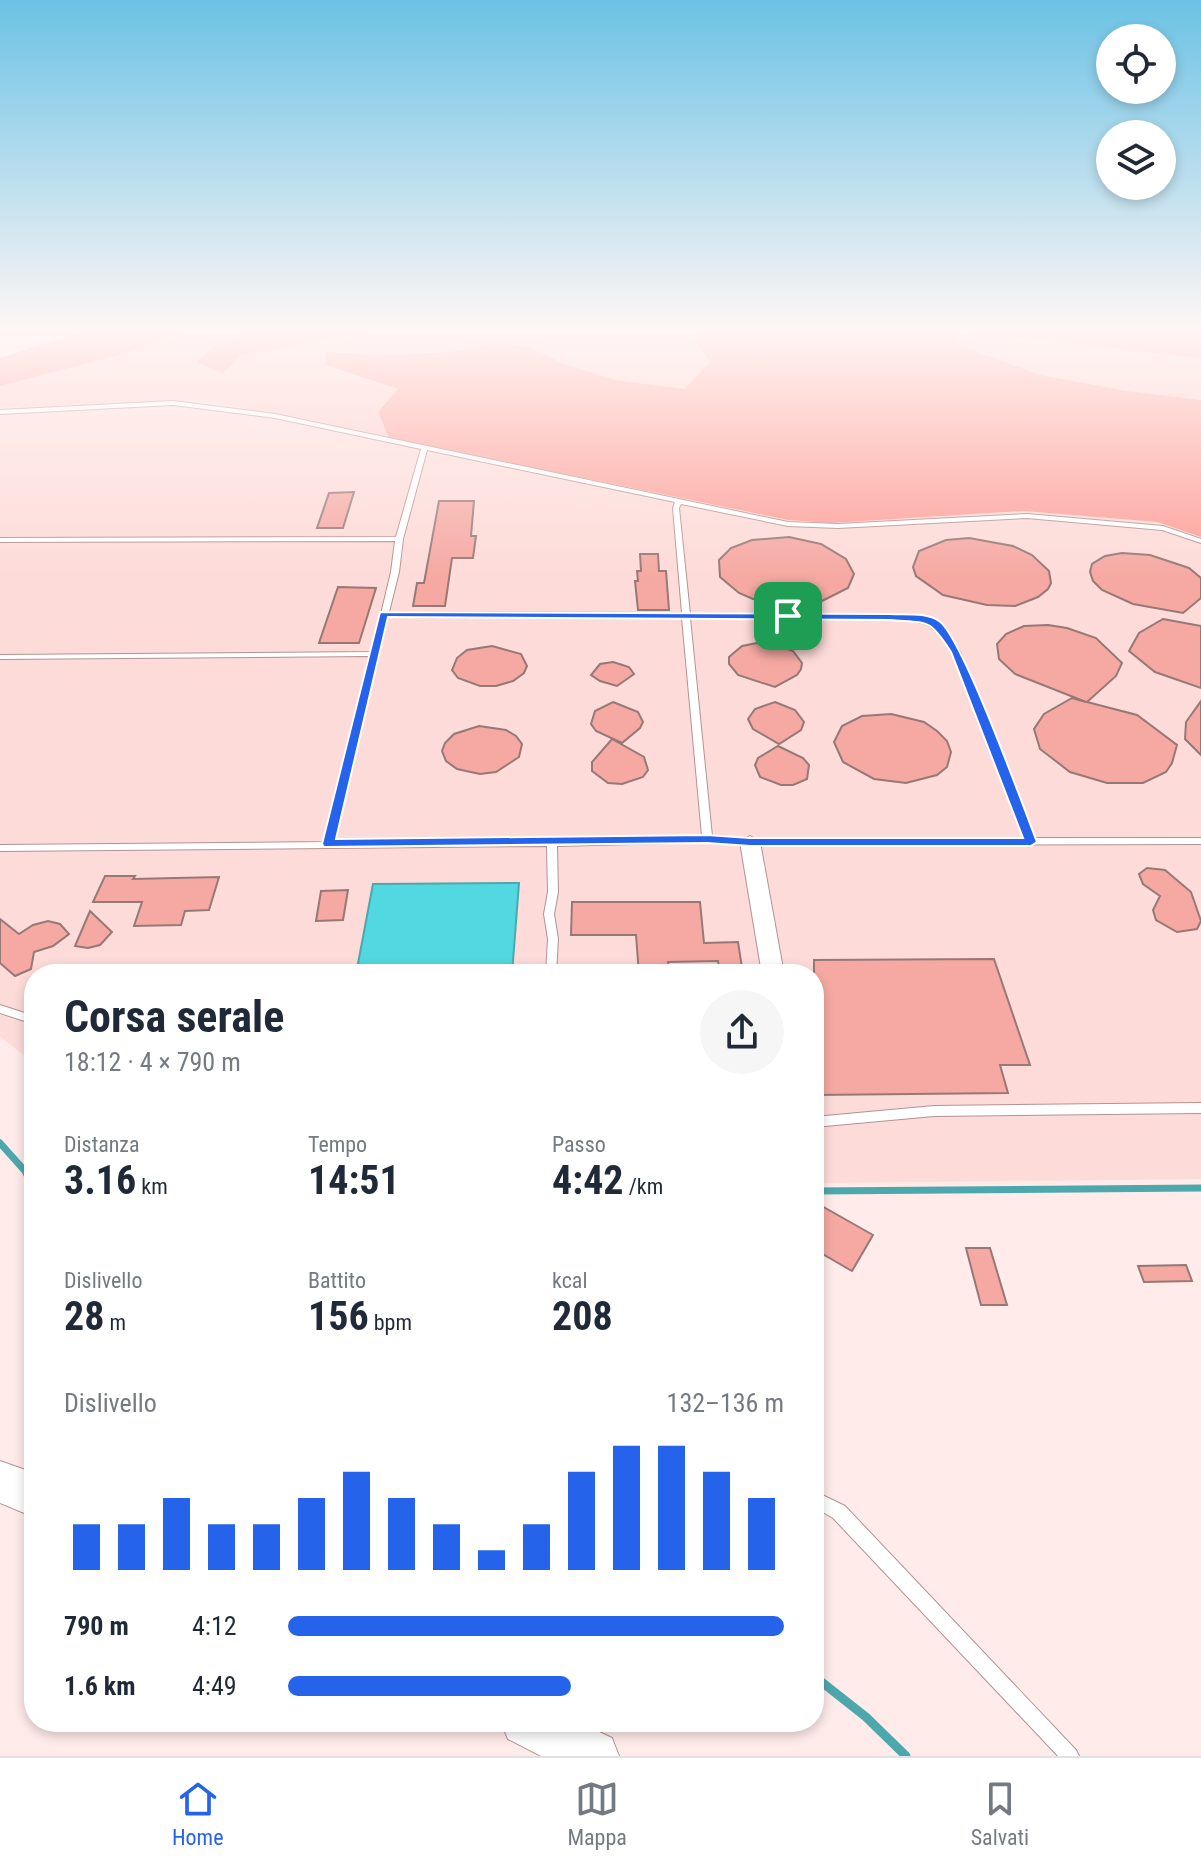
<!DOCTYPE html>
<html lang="it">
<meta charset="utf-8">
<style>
:root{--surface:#fff;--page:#f6f6f7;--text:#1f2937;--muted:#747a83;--line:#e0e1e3;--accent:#2563eb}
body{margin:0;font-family:"Roboto Condensed",sans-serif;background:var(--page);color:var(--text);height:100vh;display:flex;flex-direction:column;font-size:30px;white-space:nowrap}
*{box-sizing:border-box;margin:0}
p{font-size:26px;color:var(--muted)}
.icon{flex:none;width:44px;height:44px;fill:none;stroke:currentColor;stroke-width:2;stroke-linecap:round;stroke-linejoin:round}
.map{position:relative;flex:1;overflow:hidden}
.details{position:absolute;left:24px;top:964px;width:800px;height:768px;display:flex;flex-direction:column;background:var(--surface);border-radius:32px;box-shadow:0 4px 12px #0003}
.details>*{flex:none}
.tools{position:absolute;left:1096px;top:24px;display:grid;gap:16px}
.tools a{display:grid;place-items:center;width:80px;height:80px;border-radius:50%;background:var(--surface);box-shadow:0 4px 12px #0003;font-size:40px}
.pin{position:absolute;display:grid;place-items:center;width:68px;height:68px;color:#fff;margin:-34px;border-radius:16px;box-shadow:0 4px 12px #0006}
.round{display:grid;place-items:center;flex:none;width:84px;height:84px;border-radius:42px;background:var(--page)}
.headline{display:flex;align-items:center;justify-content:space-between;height:136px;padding:0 40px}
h1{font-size:44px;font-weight:700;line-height:60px}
.figures{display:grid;grid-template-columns:repeat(3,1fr);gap:12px;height:136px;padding:8px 40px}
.figures div{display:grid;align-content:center}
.figures b{font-size:40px;font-weight:700}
.figures small{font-size:22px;font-weight:400}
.figures p{font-size:22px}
.chart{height:224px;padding:16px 40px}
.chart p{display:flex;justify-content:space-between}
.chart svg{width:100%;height:144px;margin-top:8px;stroke:var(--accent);stroke-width:6}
ul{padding:0 40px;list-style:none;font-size:26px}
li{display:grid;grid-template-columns:128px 96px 1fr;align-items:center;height:60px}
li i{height:20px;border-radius:10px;background:var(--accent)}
.dock{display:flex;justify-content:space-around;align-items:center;height:112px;border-top:2px solid var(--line);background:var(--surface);font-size:22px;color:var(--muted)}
.dock a{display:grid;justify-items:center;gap:4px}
.dock .on{color:var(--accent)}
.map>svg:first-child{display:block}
</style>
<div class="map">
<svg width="1201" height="1756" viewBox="0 0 1201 1756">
<rect width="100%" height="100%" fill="#ffebe9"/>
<polygon fill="#fddbd8" points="202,400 788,520 831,523 1024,511 1157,522 1201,537 1201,1179 814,1183 814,974 34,974 34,1064 0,1036 0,408"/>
<g fill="#fdcdc9">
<polygon points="189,330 256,330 215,346 196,362 223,372 241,355 381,330 697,330 694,338 710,362 684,389 616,380 565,364 529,347 499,343 451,352 384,355 326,353 326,366 398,389 378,412 389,438 202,400 0,408 0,386 116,356"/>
<polygon points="959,331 1201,358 1201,400 1127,391 1040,375 955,343"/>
<polygon points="718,961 720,974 670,974 668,962"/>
</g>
<g fill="#fd9e97">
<polygon points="87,330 189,330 116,356 0,386 0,358"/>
<polygon points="256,330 381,330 241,355 223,373 196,362 215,346"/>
<polygon points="697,330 1201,330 1201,358 960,331 955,343 1040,375 1127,391 1201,400 1201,537 1157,522 1024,511 831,523 788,520 389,438 378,412 398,389 325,365 326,352 384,355 451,352 499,343 529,347 565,364 616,380 684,389 710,362 694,338"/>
</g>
<polygon fill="#51d8e0" stroke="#4da8ad" stroke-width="2" points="519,883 512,974 356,974 373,884"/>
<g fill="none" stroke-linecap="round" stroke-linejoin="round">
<g stroke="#4da8ad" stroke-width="7">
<polyline points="0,1143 25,1171 34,1189"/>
<polyline points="814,1191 1201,1188"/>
</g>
<polyline stroke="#4da8ad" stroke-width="9" points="814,1676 866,1717 906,1756"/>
</g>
<g fill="#f6a9a3" stroke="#967976" stroke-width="2">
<polygon points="354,492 343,528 317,528 329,493"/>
<polygon points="439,501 474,501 471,536 476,536 473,558 452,558 445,606 413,606 417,583 424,583"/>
<polygon points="789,537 821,544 846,559 854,574 848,588 822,601 790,605 753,599 739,593 720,577 719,560 731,548 752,540"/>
<polygon points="969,538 1013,546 1032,555 1049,571 1051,583 1048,589 1038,597 1015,606 987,605 943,595 916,576 913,567 919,551 946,540"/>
<polygon points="1122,553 1150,555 1189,568 1201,578 1201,598 1183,613 1133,604 1102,590 1093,581 1090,572 1092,564 1105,556"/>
<polygon points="640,554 658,554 659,571 666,571 669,610 638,610 635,581 638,581 637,571 641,571"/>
<polygon points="338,587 376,588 359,643 319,643"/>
<polygon points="1163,619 1201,626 1201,688 1155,672 1129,651 1139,633"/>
<polygon points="1048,625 1067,628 1096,638 1122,663 1116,676 1087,702 1137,715 1177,745 1172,763 1166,772 1143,783 1107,783 1070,772 1040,749 1034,729 1044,714 1072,698 1086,702 1015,674 999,659 997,644 1006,634 1024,626"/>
<polygon points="757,643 775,644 793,651 802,663 801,669 797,675 775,687 738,675 729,664 729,657 742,646"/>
<polygon points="492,646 521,654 527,666 524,673 513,681 496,686 480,686 458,678 452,670 457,658 467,650"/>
<polygon points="613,662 629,667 634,674 617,686 600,681 591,675 600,664"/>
<polygon points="1201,701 1201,755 1185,739 1186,722"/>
<polygon points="613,702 638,712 643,722 640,728 622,743 596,731 591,724 595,711"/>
<polygon points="775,702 795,710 804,722 801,730 779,744 753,729 748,719 755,709"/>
<polygon points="891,714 924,722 937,731 947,741 951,752 947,767 937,775 906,783 874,779 843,762 834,742 842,726 862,716"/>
<polygon points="479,726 506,730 516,736 522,744 519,757 496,772 480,774 457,769 446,761 442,751 445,743 454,734"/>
<polygon points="612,739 644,757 648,770 643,777 622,784 608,783 592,771 592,762"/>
<polygon points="778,746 803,758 809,765 807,779 793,785 781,785 760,777 755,765 758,758"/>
<polygon points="1147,868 1165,870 1191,892 1201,921 1197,929 1177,932 1156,920 1153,910 1160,896 1143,884 1139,874"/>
<polygon points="105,876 135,876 133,879 219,877 209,910 185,911 181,925 134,926 142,902 93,902"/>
<polygon points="348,890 343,920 316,921 321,891"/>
<polygon points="572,902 700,902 704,943 738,942 743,974 720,974 718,961 668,962 670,974 639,974 636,935 571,935"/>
<polygon points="90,911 112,932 100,945 88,948 75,946"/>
<polygon points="0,919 19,934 33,925 48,921 60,924 69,934 53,946 34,952 31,969 15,976 0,963"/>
<polygon points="994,959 1030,1065 1000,1065 1008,1093 814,1095 814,960"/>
<polygon points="820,1205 873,1235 852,1271 814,1249 814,1215"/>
<polygon points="966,1248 990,1248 1007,1305 981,1305"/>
<polygon points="1186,1265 1192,1281 1144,1282 1138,1266"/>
</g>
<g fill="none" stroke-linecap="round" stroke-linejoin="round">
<g stroke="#b29391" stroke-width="2">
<g id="service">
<path d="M173,401L275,414L788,522L838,524L1027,514L1163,526L1201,539V543L1162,530L1027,518L838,528L788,526L681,504L679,508L690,614L890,615L915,616L933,620L945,630L960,652L1034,838H1201V844L750,845L707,842L557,846L558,892L554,914L558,939L556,974H546L548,939L544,914L548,892L547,846L0,851V845L325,842L370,656L0,659V655L372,652L391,572L395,541L0,542V538L396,537L421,449L275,418L173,405L0,414V410ZM427,450L675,502L673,508L682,613L389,612L399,572L403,539ZM388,616L682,618L702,836L552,840L334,842ZM690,618L890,619C926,622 932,620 952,652L1025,838L750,839L712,836Z"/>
<polygon points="0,1005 34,1016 34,1024 0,1013"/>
<polygon points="1201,1103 1201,1113 934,1116 814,1127 814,1117 934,1106"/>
<polygon points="814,1491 845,1506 1076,1750 1079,1756 1058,1756 833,1518 814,1507"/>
</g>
</g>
<g stroke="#b29391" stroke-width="2">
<polygon id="minor" points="750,836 760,842 784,974 762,974 740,842"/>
</g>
<g stroke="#b29391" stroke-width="2">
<g id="secondary">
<polygon points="0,1461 34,1473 34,1517 0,1503"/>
<polygon points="501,1722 578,1722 612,1738 619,1756 541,1756 508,1739"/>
</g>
</g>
<use href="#service" fill="#fff" fill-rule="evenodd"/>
<use href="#minor" fill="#fff" fill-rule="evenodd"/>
<use href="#secondary" fill="#fff" fill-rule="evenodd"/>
</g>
<linearGradient id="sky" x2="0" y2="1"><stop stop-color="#6bc2e5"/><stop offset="0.57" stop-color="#fff6f5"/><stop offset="1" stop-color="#fff6f5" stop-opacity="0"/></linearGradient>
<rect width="1201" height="576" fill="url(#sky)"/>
<path fill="#2563eb" stroke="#fff" stroke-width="2" fill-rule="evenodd" d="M380,612L890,614C904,615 927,612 939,621C962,636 1023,806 1037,842L1031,846H750L707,843L324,847L322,844ZM388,617L890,620C929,623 929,618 951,652L1023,838H750L707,835L336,839Z"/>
</svg>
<div class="tools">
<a><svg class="icon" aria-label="locate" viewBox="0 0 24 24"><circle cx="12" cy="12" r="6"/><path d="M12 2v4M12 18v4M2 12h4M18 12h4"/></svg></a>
<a><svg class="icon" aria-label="layers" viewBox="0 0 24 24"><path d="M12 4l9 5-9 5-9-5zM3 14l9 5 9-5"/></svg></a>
</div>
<div class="pin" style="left:788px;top:616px;background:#1e9e55"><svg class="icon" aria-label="arrive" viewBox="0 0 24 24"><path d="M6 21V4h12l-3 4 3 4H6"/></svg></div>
<section class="details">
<div class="headline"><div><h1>Corsa serale</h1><p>18:12 · 4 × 790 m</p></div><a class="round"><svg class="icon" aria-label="share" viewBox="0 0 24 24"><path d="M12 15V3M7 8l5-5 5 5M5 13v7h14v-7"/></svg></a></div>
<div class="figures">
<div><p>Distanza</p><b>3.16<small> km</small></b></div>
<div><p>Tempo</p><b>14:51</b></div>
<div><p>Passo</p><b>4:42<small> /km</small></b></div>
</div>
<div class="figures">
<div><p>Dislivello</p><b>28<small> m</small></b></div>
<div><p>Battito</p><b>156<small> bpm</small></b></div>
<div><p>kcal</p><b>208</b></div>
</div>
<div class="chart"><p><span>Dislivello</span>132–136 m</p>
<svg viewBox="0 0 160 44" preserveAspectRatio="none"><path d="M5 44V30M15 44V30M25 44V22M35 44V30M45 44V30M55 44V22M65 44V14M75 44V22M85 44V30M95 44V38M105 44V30M115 44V14M125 44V6M135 44V6M145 44V14M155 44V22"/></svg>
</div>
<ul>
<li><b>790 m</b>4:12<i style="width:100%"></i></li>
<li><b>1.6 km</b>4:49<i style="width:57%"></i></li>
</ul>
</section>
</div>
<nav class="dock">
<a class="on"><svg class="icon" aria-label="home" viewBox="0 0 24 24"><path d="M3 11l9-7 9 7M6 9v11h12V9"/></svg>Home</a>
<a><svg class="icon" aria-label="map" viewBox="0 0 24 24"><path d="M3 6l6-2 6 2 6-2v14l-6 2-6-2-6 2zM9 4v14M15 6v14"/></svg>Mappa</a>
<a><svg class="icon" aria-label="saved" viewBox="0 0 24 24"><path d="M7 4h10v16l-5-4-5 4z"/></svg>Salvati</a>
</nav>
